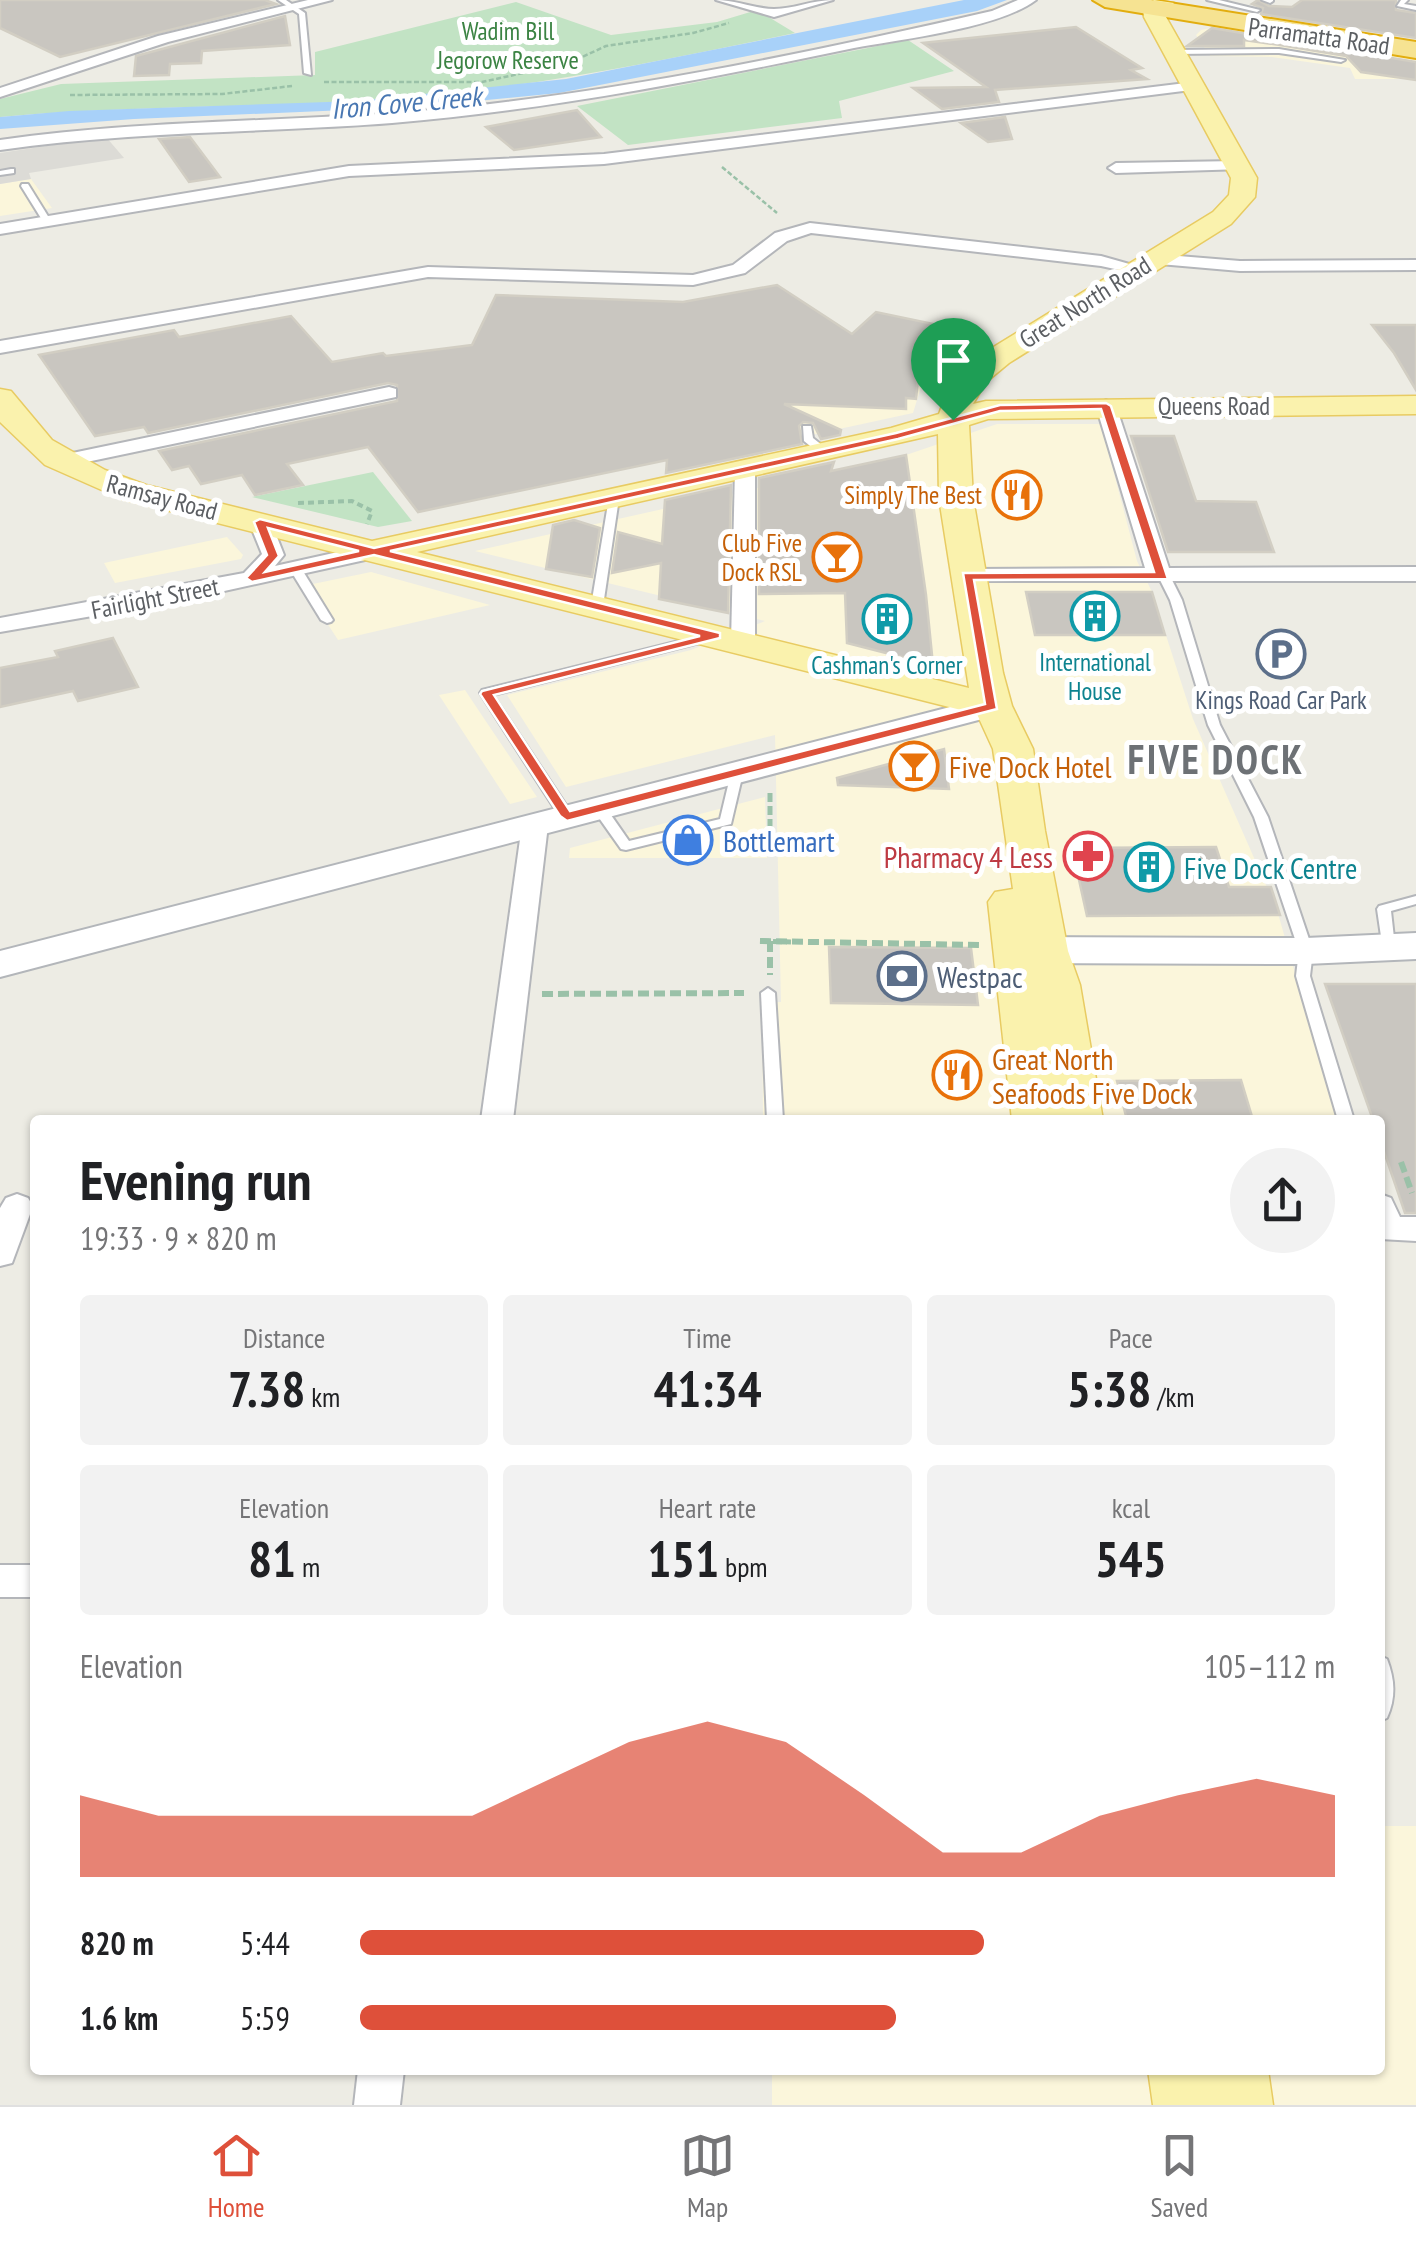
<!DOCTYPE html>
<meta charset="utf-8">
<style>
:root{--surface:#fff;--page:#f2f2f2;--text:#202124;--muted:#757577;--line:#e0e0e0;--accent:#de503a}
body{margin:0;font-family:"PT Sans Narrow",sans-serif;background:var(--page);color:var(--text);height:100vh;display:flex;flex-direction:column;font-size:38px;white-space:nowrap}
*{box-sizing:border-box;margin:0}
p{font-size:32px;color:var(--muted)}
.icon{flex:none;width:55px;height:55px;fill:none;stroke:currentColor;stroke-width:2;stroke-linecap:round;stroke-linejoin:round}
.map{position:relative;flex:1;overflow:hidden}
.drawer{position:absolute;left:30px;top:1115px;width:1355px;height:960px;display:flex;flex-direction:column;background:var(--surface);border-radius:10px;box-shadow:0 2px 8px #0004}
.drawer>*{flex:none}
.pin{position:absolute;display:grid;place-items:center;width:85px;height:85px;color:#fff;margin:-102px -42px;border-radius:50% 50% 50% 0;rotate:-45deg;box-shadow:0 0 10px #0007}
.pin .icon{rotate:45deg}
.round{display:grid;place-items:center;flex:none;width:105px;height:105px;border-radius:52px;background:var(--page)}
.overview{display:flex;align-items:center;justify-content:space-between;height:170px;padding:0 50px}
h1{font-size:55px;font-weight:700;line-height:75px}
.figures{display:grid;grid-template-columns:repeat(3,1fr);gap:15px;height:170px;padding:10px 50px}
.figures div{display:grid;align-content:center;border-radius:10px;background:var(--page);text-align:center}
.figures b{font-size:50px;font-weight:700}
.figures small{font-size:28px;font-weight:400}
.figures p{font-size:28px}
.chart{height:280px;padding:20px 50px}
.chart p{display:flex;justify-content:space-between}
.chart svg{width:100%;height:180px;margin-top:10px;fill:var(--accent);opacity:.7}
ul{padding:0 50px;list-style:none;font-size:32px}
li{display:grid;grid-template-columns:160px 120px 1fr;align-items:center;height:75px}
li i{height:25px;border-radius:12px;background:var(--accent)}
.tab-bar{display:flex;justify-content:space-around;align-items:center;height:140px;border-top:2px solid var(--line);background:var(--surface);font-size:28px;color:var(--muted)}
.tab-bar a{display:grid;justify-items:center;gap:5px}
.tab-bar .selected{color:var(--accent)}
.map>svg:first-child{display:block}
</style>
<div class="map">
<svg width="1416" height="2105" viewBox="0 0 1416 2105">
<rect width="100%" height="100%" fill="#edece4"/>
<g fill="#fbf6db">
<polygon points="1215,27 1416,56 1416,79 1355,79 1350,68 1272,57 1210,56 1196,35 1201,30"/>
<polygon points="31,179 52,208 0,216 0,184"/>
<polygon points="722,379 921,387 913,413 793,439"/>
<polygon points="997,424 1101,424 1137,561 1152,592 1193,719 1277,910 1337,1120 763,1120 762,1003 781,1002 775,735 566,787 507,695 691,650 765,621 475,551 909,454"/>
<polygon points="227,537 243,555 241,559 115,583 104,563"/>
<polygon points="371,572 490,605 338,640 303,586"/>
<polygon points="465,690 485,720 537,797 510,804 439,695"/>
<polygon points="765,797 767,858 569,858 570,848"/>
<polygon points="1380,1826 1416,1826 1416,2105 772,2105 772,2070 1380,2070"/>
</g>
<polygon fill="#dcdbd6" points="106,137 124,158 29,173 31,179 0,184 0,153"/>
<g fill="#c2e3c4">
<path d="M516,2L611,35L717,22L757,10L795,33C650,63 506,93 358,101C239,108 119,106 0,117V99L61,84L315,75V52Z"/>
<polygon points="908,40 954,71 839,101 842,118 628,145 577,106"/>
<polygon points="373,472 412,521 378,527 252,497"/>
</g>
<polygon fill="#a8d1f9" points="964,0 1007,0 977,11 559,93 415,107 134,119 0,129 0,117 69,111 357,101 566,79"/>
<g fill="#c9c6c0" stroke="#d2cec3" stroke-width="2.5">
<polygon points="0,0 265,0 276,4 60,57 0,28"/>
<polygon points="1258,0 1269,6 1292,7 1302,0 1396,0 1396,10 1416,13 1416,38 1261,14 1263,8 1252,4"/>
<polygon points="285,16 290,45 202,51 201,63 170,64 169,75 134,76 136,56"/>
<polygon points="1076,27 1142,68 1131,70 1147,79 995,90 999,102 942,109 913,88 986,87 923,43"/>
<polygon points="1212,28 1416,62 1416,80 1361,72 1346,56 1280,45 1244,40 1244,46 1187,46"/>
<polygon points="577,110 601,137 514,150 486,127"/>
<polygon points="1005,117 1012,139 988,142 961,123"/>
<polygon points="190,137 220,177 189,182 159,139"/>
<polygon points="777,285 852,334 876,312 948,327 919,370 916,399 906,398 906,409 784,404 841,430 840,435 821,439 813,423 803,422 799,426 802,444 666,473 667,460 418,512 368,447 287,464 303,485 255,495 242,475 201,484 189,466 172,470 159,451 397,401 397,385 388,383 148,433 144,427 95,436 39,355 174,330 179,337 291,316 332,362 383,353 386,356 472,345 496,295 683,302"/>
<polygon points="1372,325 1416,325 1416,390 1394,353"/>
<polygon points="1131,436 1174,436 1196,501 1256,502 1274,552 1168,552"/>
<polygon points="906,455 926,595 933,665 847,643 845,593 759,594 759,478 834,462 831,471"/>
<polygon points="731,485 728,613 659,599 661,563 612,573 618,532 662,544 665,500"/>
<polygon points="574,520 600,528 592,577 546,569 553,525"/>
<polygon points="1026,592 1152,592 1165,635 1035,635"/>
<polygon points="113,638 138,687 78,701 73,691 0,707 0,668 58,657 55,651"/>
<polygon points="944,749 949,789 838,785 837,778"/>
<polygon points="1216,847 1229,887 1271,887 1280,915 1087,916 1072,848"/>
<polygon points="829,947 971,948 978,1005 831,1003"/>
<polygon points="1325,984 1416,984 1416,1213 1405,1213 1380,1140 1380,1120 1373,1120"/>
<polygon points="1241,1080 1253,1120 1127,1120 1117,1081"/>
</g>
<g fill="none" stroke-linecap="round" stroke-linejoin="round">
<g stroke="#b4b6ba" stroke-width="4">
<g id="lane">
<polygon points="278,0 286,0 305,13 311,75 304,73 299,14"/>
<polygon points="1207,0 1219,0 1260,10 1257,12"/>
<polygon points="1262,0 1273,0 1273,1 1270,3"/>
<polygon points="1401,0 1408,0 1404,4 1416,6 1416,10 1397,6"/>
<polygon points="1279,49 1345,60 1341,62 1279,53 1173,54 1169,52 1173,50"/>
<polygon points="11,169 14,169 14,173 0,175 0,171"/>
<polygon points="22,184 28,184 51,221 50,223 44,223 21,186"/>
<polygon points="803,426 811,426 813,438 828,450 828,454 820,454 804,441"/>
<polygon points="614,495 619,498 603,606 597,609 591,606 609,498"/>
<polygon points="295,565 301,568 333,620 331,622 327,623 321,620 289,568"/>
<polygon points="1164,573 1170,576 1182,600 1220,725 1268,817 1313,951 1310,976 1354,1120 1338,1120 1296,976 1299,951 1254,817 1208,725 1170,600 1158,576"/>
<polygon points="707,634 713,638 711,640 493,695 574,817 572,820 562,820 480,693 482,690"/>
<polygon points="737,769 743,773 731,824 626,850 621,849 592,808 599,804 604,805 629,841 720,819 731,773"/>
<polygon points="1416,896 1416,904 1391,911 1395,947 1393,950 1383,950 1377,909 1379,906"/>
<polygon points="768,988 775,993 783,1120 767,1120 761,993"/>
<path d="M1380,1656L1387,1659C1395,1680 1396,1698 1387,1718L1380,1721Z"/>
</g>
</g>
<g stroke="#b4b6ba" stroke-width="4">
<g id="street">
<polygon points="308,0 332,0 168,42 0,97 0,88 158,36"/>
<path d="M716,0C736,0 756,9 774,9C794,9 812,0 833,0L774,17Z"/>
<path d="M1018,0H1036C999,28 902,39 854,48C701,80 548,110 392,123C261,133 130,131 0,150V140C153,118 308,123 462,107C639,88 818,51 992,11Z"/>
<polygon points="1194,82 1199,83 1199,89 604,164 349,176 0,234 0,224 349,166 604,154"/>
<polygon points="1238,161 1246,166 1244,169 1116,173 1108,168 1116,163"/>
<polygon points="810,223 1101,256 1147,269 1138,274 1101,266 811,233 787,241 745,273 693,285 428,277 0,353 0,341 428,267 693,275 733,265 775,233"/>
<polygon points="1154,254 1240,261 1416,260 1416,270 1240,271 1148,263 1148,255"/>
<polygon points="389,387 396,389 396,397 58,468 48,462 58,456"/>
<polygon points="1106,400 1116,406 1169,568 1416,567 1416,581 960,581 957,576 968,569 1145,568 1096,406"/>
<polygon points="745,463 755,469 755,643 743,650 731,643 735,469"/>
<polygon points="260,516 271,522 284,555 275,566 374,544 385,551 374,558 179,601 0,632 0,618 244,573 262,554 249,522"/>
<polygon points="535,817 548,825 513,1120 481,1120 522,825"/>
<polygon points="17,1194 28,1198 33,1206 12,1263 0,1266 0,1208 6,1198"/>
<polygon points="1380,1194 1391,1198 1400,1217 1416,1217 1416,1241 1380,1239"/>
<rect x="0" y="1565" width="35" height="32"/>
<polygon points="358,2070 404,2070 400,2105 354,2105"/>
</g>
</g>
<g stroke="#b3b6ba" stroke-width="4">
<g id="secondary">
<polygon points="993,696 1005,699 1010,706 1005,713 0,977 0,951"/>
<polygon points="1416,933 1416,959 1306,964 1014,963 1000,959 994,950 1000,941 1014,937 1306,938"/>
</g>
</g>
<g stroke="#e8cb62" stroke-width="3">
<g id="primary">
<path d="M1154,0L1174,3L1165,12L1166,17L1257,178L1255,197L1231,224L1009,363L986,382L973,404L986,401L1416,396V414L988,419L969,425L973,498L1003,673L1012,706L1033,749L1045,831L1068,951L1080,985L1103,1120H1012L988,902L995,892L1013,889L993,749L977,714L122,499L45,465L0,422V389L11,391L52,440L105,470L146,485L372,541L891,428L939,414L948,389L987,351L1213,212L1229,195L1231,178L1144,17L1143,10ZM938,434L939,498L969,688L417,552Z"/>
<polygon points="1148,2070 1268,2070 1273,2105 1153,2105"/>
</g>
</g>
<g stroke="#e2ad0f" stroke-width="4">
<polygon id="highway" points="1093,0 1151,0 1416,42 1416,58 1105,7"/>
</g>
<g stroke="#9ac1a8" stroke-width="2.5" stroke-dasharray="5 2.5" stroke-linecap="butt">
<polyline points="324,82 482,82 569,63 606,46 693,33 729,23"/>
<polyline points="70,95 222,94 292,86"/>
<polyline points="722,167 777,213"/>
</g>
<polyline stroke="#9ac1a8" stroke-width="4" stroke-dasharray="6 4" stroke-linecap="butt" points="298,503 352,501 372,511 367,524"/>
<g stroke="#9ac1a8" stroke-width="5" stroke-dasharray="9 4" stroke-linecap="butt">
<polyline points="770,793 770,832"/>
<polyline points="760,941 791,942"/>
</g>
<g stroke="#9ac1a8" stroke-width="6" stroke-dasharray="11 5" stroke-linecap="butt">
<polyline points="760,941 979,945"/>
<polyline points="770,941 770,975"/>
<polyline points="542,994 744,993"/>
<polyline points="1401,1162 1412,1193"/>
</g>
<use href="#lane" fill="#fff" fill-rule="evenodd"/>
<use href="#street" fill="#fff" fill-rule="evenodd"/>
<use href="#secondary" fill="#fff" fill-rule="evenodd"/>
<use href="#primary" fill="#faf2ad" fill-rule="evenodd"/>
<use href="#highway" fill="#f6e392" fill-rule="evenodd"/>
</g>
<path fill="#de503a" stroke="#fff" stroke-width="2.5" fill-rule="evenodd" d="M1106,403L1111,406L1168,579L974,580L997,709L567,821L560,816L480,694L482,691L700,636L374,555L252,582L246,578L267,555L254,522L260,519L374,548L896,433L1000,405ZM1101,409L1154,572L963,573L985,704L570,811L494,695L720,638V633L390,551L898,439L1000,411ZM268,528L359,551L265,572L279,556Z"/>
<defs>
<g id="restaurant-ring" transform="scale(2.5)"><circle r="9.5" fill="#fff" stroke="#e8710a" stroke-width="1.5"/><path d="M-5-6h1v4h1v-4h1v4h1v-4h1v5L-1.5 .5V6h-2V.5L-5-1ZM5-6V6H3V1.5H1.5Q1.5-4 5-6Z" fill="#e8710a"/></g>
<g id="bar-ring" transform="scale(2.5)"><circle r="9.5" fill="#fff" stroke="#e8710a" stroke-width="1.5"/><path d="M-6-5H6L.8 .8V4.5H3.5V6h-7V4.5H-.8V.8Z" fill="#e8710a"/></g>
<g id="building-ring" transform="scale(2.5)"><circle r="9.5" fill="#fff" stroke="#0f9aa8" stroke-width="1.5"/><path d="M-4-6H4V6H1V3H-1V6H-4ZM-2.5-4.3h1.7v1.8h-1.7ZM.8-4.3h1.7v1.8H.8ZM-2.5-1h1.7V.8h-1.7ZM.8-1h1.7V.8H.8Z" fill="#0f9aa8"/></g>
<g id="parking-ring" transform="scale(2.5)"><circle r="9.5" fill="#fff" stroke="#5c6f8a" stroke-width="1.5"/><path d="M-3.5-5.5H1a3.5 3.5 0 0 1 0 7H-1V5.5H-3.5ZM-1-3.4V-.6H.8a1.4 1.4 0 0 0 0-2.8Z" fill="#5c6f8a"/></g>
<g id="shop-ring" transform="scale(2.5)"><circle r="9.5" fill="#fff" stroke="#3f7fe0" stroke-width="1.5"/><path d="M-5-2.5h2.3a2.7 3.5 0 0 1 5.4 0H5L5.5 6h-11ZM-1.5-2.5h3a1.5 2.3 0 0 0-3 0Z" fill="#3f7fe0"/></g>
<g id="pharmacy-ring" transform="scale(2.5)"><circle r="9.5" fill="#fff" stroke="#e0444e" stroke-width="1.5"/><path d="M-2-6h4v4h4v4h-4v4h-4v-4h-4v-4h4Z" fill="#e0444e"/></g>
<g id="bank-ring" transform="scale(2.5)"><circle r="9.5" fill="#fff" stroke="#5c6f8a" stroke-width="1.5"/><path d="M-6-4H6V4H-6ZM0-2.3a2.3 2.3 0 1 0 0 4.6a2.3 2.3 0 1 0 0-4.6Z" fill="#5c6f8a"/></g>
</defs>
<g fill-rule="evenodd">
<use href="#restaurant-ring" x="1017" y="495"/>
<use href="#bar-ring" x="837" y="557"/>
<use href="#building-ring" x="1095" y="616"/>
<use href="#building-ring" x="887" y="619"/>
<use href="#parking-ring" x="1281" y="654"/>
<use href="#bar-ring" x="914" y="766"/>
<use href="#shop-ring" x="688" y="840"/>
<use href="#pharmacy-ring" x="1088" y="856"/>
<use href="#building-ring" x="1149" y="867"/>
<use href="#bank-ring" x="902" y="976"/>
<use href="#restaurant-ring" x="957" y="1075"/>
</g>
<g text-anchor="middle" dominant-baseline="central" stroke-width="10" stroke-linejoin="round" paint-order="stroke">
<g font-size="25" fill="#3b8343" stroke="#fff">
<text x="508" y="31">Wadim Bill<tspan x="508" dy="29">Jegorow Reserve</tspan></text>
</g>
<g font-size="25" fill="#5c5f63" stroke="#fff">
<text transform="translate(1319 36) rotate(8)">Parramatta Road</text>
<text transform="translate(1085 302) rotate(-32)">Great North Road</text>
<text x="1214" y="406">Queens Road</text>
<text transform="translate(162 497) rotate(15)">Ramsay Road</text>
<text transform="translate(155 598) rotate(-11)">Fairlight Street</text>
</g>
<g font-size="25" fill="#c56008" stroke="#fff" text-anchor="end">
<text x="982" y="495">Simply The Best</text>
<text x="802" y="543">Club Five<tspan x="802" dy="29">Dock RSL</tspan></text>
</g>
<g font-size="25" fill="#0d838f" stroke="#fff">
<text x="1095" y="662">International<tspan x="1095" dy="29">House</tspan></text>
<text x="887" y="665">Cashman's Corner</text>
</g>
<g font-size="25" fill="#4e5e75" stroke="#fff">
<text x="1281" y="700">Kings Road Car Park</text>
</g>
<g font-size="28" font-style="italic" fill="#4977b2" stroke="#fff">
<text transform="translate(406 102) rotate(-5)">Iron Cove Creek</text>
</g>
<g font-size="30" fill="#c56008" stroke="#fff" text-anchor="start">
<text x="949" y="766">Five Dock Hotel</text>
<text x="992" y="1058">Great North<tspan x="992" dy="34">Seafoods Five Dock</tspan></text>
</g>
<g font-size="30" fill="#366cbe" stroke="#fff" text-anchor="start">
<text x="723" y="840">Bottlemart</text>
</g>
<g font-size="30" fill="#be3a42" stroke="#fff" text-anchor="end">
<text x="1053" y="856">Pharmacy 4 Less</text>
</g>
<g font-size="30" fill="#0d838f" stroke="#fff" text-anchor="start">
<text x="1184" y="867">Five Dock Centre</text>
</g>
<g font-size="30" fill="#4e5e75" stroke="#fff" text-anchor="start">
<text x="937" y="976">Westpac</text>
</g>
<g font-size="40" font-weight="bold" letter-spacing="2.5" fill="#6d7175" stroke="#fff">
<text x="1216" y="759">FIVE DOCK</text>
</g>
</g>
</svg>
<div class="pin" style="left:953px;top:420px;background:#1e9e55"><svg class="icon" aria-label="arrive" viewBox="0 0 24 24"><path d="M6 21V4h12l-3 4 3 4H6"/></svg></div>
<section class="drawer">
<div class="overview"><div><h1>Evening run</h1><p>19:33 · 9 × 820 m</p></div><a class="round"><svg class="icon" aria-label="share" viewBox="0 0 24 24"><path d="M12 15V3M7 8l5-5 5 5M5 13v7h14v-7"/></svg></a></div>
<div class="figures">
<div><p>Distance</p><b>7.38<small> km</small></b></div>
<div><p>Time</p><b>41:34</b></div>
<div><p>Pace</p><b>5:38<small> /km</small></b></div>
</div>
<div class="figures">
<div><p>Elevation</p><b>81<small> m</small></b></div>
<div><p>Heart rate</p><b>151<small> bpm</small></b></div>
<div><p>kcal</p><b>545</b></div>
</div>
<div class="chart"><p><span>Elevation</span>105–112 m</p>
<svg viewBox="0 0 160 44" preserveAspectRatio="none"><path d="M0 44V24L10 29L20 29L30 29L40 29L50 29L60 20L70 11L80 6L90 11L100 24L110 38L120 38L130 29L140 24L150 20L160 24V44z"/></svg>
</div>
<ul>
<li><b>820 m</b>5:44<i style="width:64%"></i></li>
<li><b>1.6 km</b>5:59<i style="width:55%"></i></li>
</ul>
</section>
</div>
<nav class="tab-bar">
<a class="selected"><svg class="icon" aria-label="home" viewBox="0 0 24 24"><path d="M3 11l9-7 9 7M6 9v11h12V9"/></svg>Home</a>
<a><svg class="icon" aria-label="map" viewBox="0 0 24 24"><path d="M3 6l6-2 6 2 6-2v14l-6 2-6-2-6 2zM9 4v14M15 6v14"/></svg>Map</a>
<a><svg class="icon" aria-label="saved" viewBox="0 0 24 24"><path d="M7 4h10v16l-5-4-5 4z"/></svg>Saved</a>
</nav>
